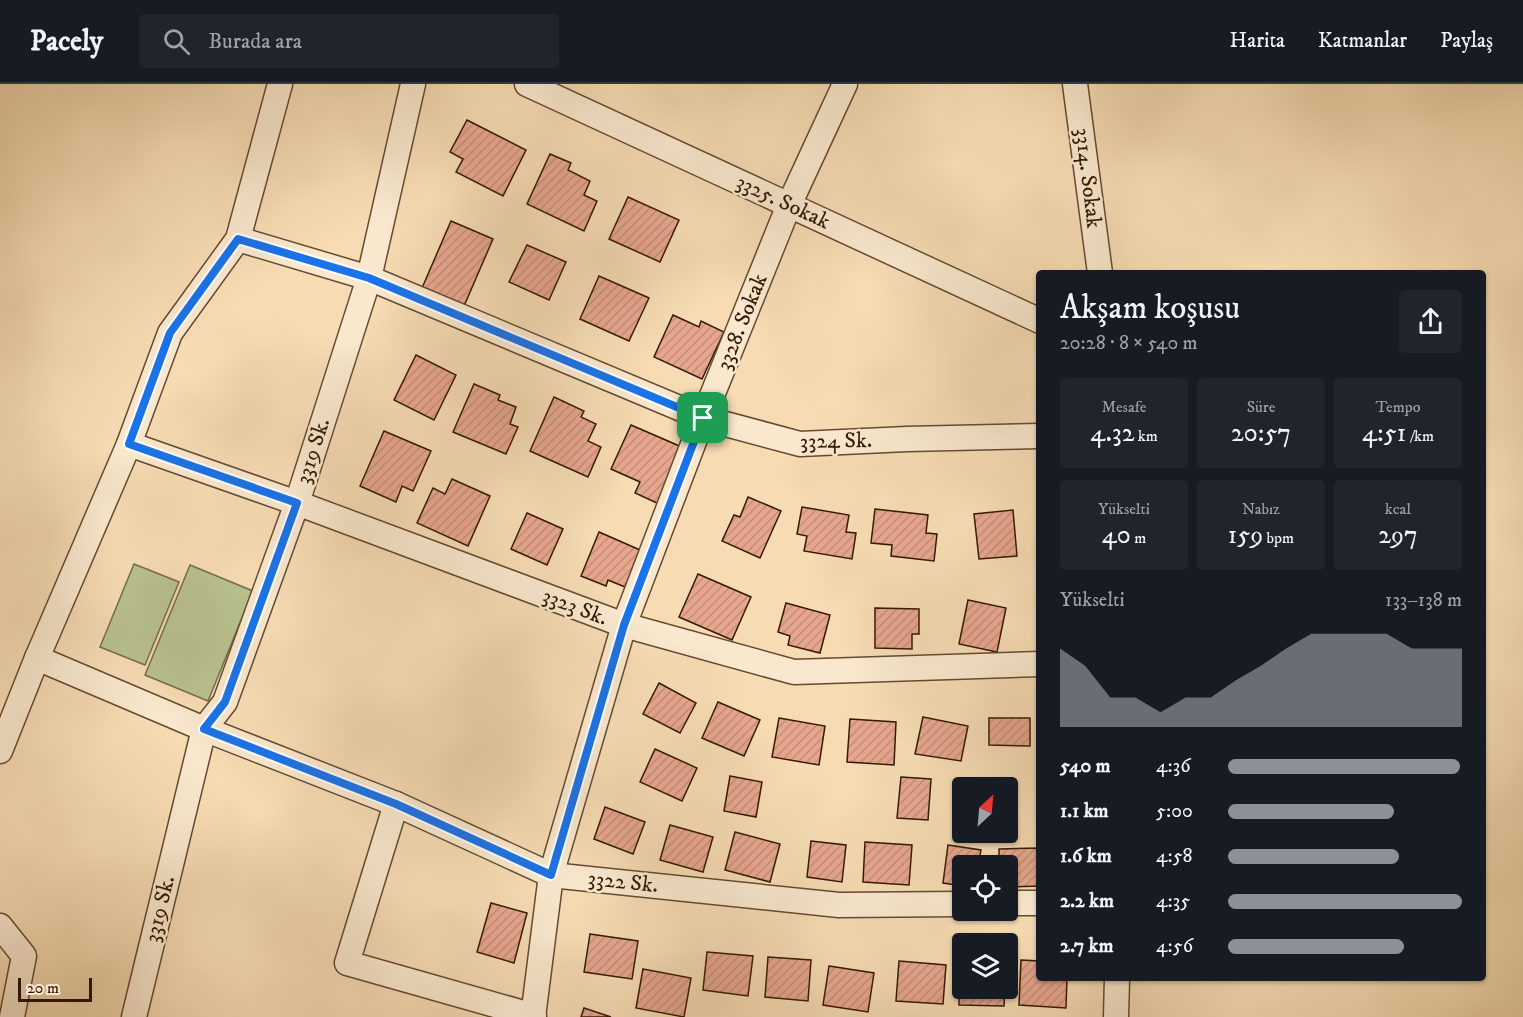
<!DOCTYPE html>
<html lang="tr">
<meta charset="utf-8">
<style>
:root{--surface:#171b24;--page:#20242c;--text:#f1f3f6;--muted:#9ea1a6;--line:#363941;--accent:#8c9099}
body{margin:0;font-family:"IM FELL DW Pica",serif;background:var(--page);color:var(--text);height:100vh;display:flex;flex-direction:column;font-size:22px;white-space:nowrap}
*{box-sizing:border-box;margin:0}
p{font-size:20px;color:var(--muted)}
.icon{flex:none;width:33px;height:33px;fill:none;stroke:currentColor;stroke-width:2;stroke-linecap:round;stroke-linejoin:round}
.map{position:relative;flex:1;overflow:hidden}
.sheet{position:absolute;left:1036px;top:186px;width:450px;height:711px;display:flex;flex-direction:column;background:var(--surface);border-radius:6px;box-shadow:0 2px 4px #0004}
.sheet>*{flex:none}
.needle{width:39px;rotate:26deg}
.buttons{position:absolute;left:952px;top:693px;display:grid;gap:12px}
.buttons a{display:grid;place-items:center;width:66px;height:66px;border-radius:6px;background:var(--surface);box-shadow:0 2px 4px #0004;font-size:30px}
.scale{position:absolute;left:18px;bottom:15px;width:74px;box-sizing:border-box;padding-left:6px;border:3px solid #351904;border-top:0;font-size:16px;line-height:21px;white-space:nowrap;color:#351904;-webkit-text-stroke:4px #f9e8ce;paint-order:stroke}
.pin{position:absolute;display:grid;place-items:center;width:51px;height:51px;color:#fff;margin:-26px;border-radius:12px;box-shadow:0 3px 9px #0006}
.round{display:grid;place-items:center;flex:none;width:63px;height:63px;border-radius:6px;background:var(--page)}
.headline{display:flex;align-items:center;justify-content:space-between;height:102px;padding:0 24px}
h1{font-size:33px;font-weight:600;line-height:45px}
.stats{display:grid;grid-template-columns:repeat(3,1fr);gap:9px;height:102px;padding:6px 24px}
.stats div{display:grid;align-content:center;border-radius:6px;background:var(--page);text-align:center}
.stats b{font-size:26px;font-weight:600}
.stats small{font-size:16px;font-weight:400}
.stats p{font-size:16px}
.chart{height:168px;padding:12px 24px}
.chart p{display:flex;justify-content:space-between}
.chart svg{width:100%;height:108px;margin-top:6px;fill:var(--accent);opacity:.7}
ul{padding:0 24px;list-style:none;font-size:20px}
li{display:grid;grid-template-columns:96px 72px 1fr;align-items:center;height:45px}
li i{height:15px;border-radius:8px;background:var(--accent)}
header{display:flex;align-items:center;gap:36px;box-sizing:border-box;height:84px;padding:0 30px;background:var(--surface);border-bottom:2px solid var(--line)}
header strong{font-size:28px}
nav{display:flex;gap:33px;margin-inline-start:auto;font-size:21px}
.search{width:420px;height:54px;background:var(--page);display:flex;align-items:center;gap:15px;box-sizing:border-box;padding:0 21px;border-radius:6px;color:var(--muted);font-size:22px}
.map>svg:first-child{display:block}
</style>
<header>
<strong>Pacely</strong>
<div class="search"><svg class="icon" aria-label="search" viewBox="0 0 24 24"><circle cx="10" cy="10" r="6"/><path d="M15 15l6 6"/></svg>Burada ara</div>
<nav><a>Harita</a><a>Katmanlar</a><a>Paylaş</a></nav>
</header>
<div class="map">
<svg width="1523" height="933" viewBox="0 0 1523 933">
<defs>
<pattern id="building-hatch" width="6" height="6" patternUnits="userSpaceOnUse" patternTransform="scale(1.5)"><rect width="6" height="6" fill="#e6a68e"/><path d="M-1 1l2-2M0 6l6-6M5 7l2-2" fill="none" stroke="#c68e79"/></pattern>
</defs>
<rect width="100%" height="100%" fill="#f6dbb3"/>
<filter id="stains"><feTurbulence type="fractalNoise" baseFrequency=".00333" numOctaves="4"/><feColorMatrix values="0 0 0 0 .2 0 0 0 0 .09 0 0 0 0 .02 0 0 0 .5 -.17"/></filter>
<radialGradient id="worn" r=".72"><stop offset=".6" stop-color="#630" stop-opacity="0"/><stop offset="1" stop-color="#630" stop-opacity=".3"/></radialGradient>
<g fill="#b8c18f" stroke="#766d4a" stroke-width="1.5">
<polygon points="134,480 179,498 145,581 100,563"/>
<polygon points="190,481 253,507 208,617 145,591"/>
</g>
<g fill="url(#building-hatch)" stroke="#351904" stroke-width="1.5">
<polygon points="467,36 526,66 503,112 456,88 463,75 450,68"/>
<polygon points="550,70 571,79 568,86 590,97 584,111 597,117 584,147 527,120"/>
<polygon points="628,113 679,136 660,178 609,155"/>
<polygon points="451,137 493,155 464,222 422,204"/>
<polygon points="527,161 566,178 549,216 509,198"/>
<polygon points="599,192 649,214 629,257 580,235"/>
<polygon points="673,231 699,243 701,237 724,248 702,295 654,273"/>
<polygon points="416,271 456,291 434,336 394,316"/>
<polygon points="474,300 500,311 498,316 516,323 510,340 518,343 506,370 453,348"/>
<polygon points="554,313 584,327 581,333 596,340 588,357 601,363 588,393 530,367"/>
<polygon points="631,341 684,364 659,420 635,409 640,398 611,385"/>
<polygon points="384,347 431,367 413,407 402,402 396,418 360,402"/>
<polygon points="452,395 490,412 468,462 417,439 433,404 445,410"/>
<polygon points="748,413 781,427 760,474 722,457 734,431 740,433"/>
<rect x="1037" y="413" width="3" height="48"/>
<polygon points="802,423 849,431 846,448 856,449 852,475 804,467 807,452 797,450"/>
<polygon points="875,425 928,431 926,449 937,450 934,477 891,472 892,461 871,459"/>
<polygon points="1013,426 1017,472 979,475 974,430"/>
<polygon points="527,429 563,445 547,481 511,465"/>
<polygon points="599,448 640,466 625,503 608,496 606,502 581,492"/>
<polygon points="698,490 751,513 732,556 679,533"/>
<polygon points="968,516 1006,524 997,568 959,560"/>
<polygon points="786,519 830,531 820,569 788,561 790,552 778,548"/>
<polygon points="875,524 919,525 919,550 912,550 912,565 875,564"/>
<polygon points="659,599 696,619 680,649 643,630"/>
<polygon points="718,618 760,636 744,672 702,654"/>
<polygon points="923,633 968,642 961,677 915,670"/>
<polygon points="779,634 825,642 819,681 772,673"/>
<polygon points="989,634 1030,634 1030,662 989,661"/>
<polygon points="850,635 896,638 894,681 847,678"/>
<polygon points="655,665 697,684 682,717 640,698"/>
<polygon points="730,692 762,698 756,733 724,727"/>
<polygon points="901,693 931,695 928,736 897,734"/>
<polygon points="1008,708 1015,709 1009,748 1008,748"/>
<polygon points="605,723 645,738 633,770 594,755"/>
<polygon points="670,741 713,753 703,788 660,776"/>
<polygon points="735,748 780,760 770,798 725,786"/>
<polygon points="811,757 846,761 842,798 807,793"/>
<polygon points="865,758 912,761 909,801 863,798"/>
<polygon points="948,761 981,766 978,782 963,782 963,802 943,799"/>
<polygon points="1040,764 1040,802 1008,803 1008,782 999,782 999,765"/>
<polygon points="491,819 527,829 514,879 477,868"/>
<polygon points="590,850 638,857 632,895 584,888"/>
<polygon points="707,868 753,872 748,912 703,906"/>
<polygon points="768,873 811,876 808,917 765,913"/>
<polygon points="1021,876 1040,877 1040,894 1067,894 1066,924 1019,921"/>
<polygon points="899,877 946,881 943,920 896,917"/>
<polygon points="959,880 963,880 963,904 1005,904 1004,922 959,921"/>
<polygon points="829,882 874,889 868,928 823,921"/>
<polygon points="643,885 691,894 684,933 636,924"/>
<polygon points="584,924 611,933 581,933"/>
</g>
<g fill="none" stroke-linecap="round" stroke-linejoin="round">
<g stroke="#654a30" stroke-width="27">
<g id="street">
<polyline points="527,0 1040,237"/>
<polyline points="1075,0 1100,189"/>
<polyline points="238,155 369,194 703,334 800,360 907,355 1040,352"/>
<polyline points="129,360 297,419 624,541 794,588 1040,580"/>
<polyline points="37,574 204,645 396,720 551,791 839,821 963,820"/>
<polyline points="0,667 37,574 129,360 170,249 238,155 280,0"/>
<polyline points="396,720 347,879 534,932"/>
<polyline points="1008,819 1040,819"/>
<polyline points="0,842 24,872 12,933"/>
<polyline points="134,933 204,645 225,618 297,419 369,194 413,0"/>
<polyline points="533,933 551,791 624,541 703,334 789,121 845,0"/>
<polyline points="1116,933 1117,894"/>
</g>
</g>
<use href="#street" stroke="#f9e8ce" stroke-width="24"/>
</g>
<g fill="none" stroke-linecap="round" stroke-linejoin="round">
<g stroke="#fff" stroke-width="12">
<polygon id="route" points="238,155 369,194 703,334 624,541 551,791 396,720 204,645 225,618 297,419 129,360 170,249"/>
</g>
<use href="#route" stroke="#1a73e8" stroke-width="8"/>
</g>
<g text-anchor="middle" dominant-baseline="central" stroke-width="5" stroke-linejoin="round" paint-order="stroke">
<g font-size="22" fill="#351904" stroke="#f9e8ce">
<text transform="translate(1088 94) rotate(83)">3314. Sokak</text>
<text transform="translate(783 118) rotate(25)">3325. Sokak</text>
<text transform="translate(742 238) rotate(-68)">3328. Sokak</text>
<text transform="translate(836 357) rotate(-1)">3324 Sk.</text>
<text transform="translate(313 367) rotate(-72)">3319 Sk.</text>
<text transform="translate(575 523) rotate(21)">3323 Sk.</text>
<text transform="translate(623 798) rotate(6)">3322 Sk.</text>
<text transform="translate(160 825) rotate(-76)">3319 Sk.</text>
</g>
</g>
<rect width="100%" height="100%" filter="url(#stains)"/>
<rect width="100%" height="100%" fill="url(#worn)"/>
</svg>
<div class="buttons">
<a><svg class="needle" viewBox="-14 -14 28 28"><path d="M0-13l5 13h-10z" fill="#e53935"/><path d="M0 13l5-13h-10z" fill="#9ea1a6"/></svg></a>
<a><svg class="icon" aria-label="locate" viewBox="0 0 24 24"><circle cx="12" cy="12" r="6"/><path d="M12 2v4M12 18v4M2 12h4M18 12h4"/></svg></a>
<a><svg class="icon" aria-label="layers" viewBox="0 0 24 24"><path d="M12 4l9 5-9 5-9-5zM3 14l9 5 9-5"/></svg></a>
</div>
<div class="scale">20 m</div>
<div class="pin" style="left:703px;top:334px;background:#1e9e55"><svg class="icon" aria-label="arrive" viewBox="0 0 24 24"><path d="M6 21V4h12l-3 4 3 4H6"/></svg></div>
<section class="sheet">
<div class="headline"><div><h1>Akşam koşusu</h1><p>20:28 · 8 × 540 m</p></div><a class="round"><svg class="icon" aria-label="share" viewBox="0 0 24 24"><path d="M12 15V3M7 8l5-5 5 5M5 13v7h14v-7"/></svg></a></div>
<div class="stats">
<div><p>Mesafe</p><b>4.32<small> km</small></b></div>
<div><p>Süre</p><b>20:57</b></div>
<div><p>Tempo</p><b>4:51<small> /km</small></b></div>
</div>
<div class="stats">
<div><p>Yükselti</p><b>40<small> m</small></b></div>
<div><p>Nabız</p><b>159<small> bpm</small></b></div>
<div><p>kcal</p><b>297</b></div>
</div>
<div class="chart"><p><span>Yükselti</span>133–138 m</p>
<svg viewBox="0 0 160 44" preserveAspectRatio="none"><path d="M0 44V12L10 19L20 32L30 32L40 38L50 32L60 32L70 25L80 19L90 12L100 6L110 6L120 6L130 6L140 12L150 12L160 12V44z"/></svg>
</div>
<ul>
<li><b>540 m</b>4:36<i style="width:99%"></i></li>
<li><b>1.1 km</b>5:00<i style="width:71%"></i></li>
<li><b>1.6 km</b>4:58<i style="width:73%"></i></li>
<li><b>2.2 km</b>4:35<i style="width:100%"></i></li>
<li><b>2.7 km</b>4:56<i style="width:75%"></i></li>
</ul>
</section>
</div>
